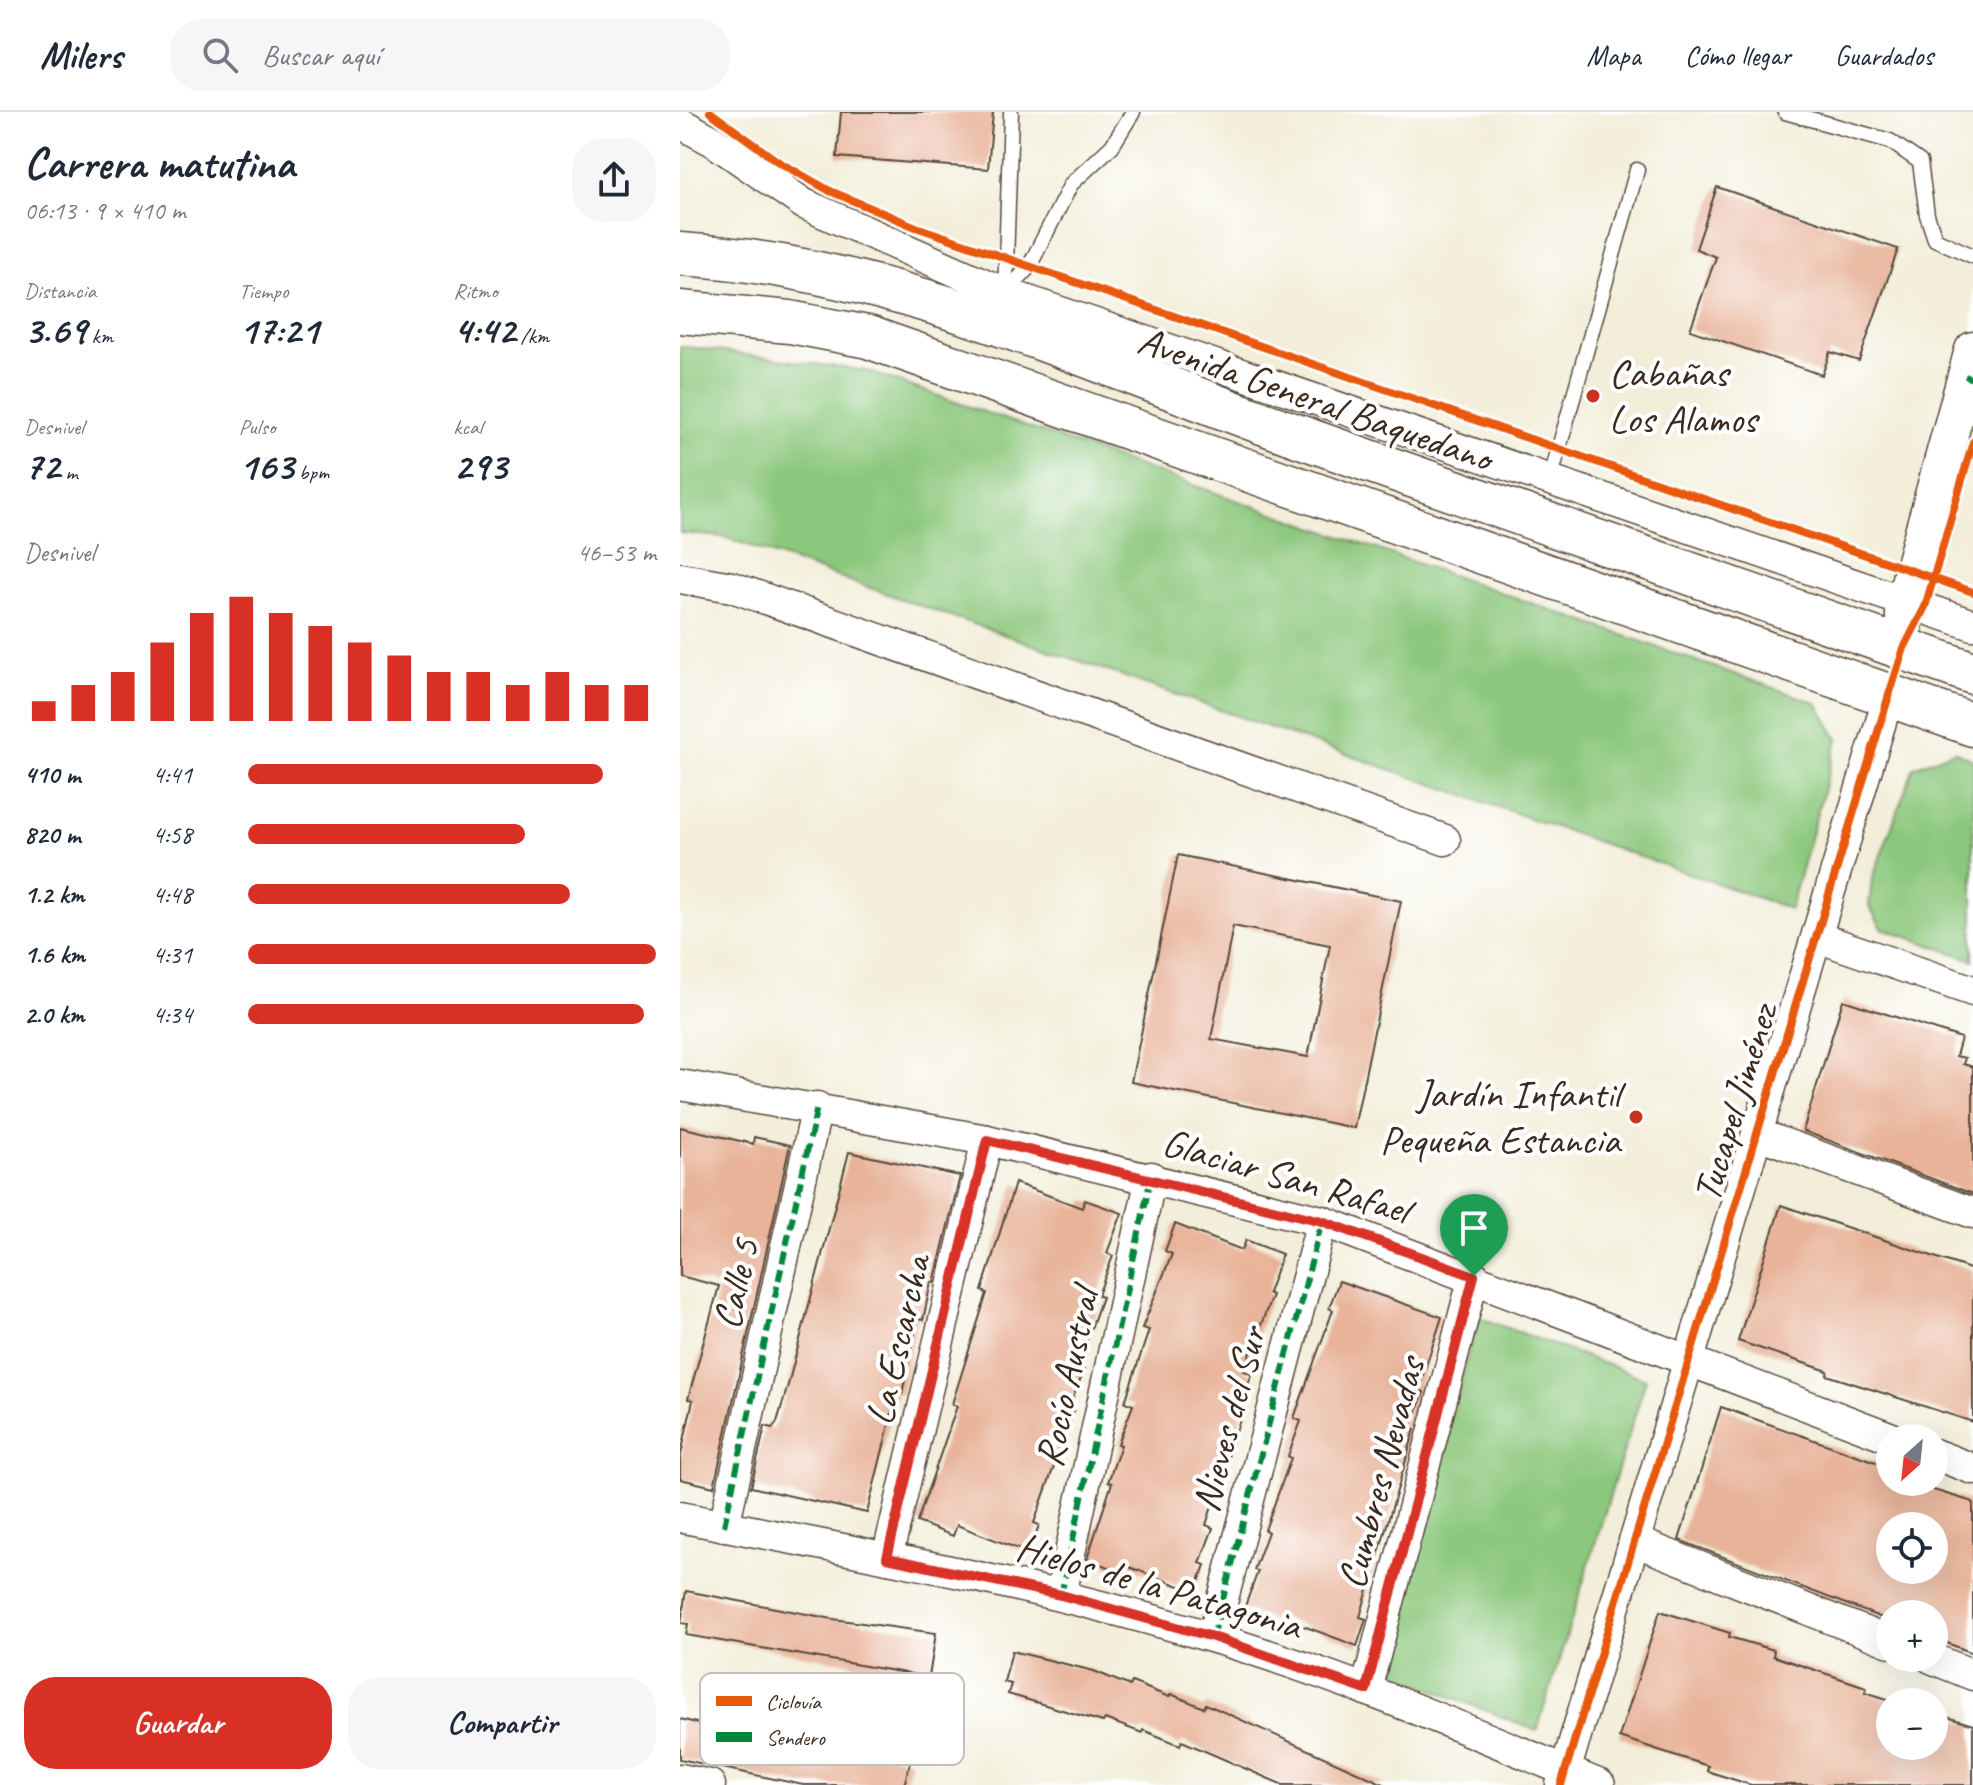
<!DOCTYPE html>
<html lang="es">
<meta charset="utf-8">
<style>
:root{--surface:#fff;--page:#f6f6f7;--text:#1f2937;--muted:#747a83;--line:#e0e1e3;--accent:#d93025}
body{margin:0;font-family:Caveat,sans-serif;background:var(--page);color:var(--text);height:100vh;display:flex;flex-direction:column;font-size:30px;white-space:nowrap}
*{box-sizing:border-box;margin:0}
p{font-size:26px;color:var(--muted)}
.icon{flex:none;width:44px;height:44px;fill:none;stroke:currentColor;stroke-width:2;stroke-linecap:round;stroke-linejoin:round}
.map{position:relative;flex:1;overflow:hidden}
.side{display:flex;flex-direction:column;background:var(--surface);width:680px}
.side>*{flex:none}
.needle{width:52px;rotate:207deg}
.fabs{position:absolute;left:1196px;top:1312px;display:grid;gap:16px}
.fabs a{display:grid;place-items:center;width:72px;height:72px;border-radius:50%;background:var(--surface);box-shadow:0 8px 32px #0002;font-size:40px}
.pin{position:absolute;display:grid;place-items:center;width:68px;height:68px;color:#fff;margin:-82px -34px;border-radius:50% 50% 50% 0;rotate:-45deg;box-shadow:0 0 8px #0007}
.pin .icon{rotate:45deg}
.round{display:grid;place-items:center;flex:none;width:84px;height:84px;border-radius:32px;background:var(--page)}
.summary{display:flex;align-items:center;justify-content:space-between;height:136px;padding:0 24px}
h1{font-size:44px;font-weight:700;line-height:60px}
.figures{display:grid;grid-template-columns:repeat(3,1fr);gap:12px;height:136px;padding:8px 24px}
.figures div{display:grid;align-content:center}
.figures b{font-size:40px;font-weight:700}
.figures small{font-size:22px;font-weight:400}
.figures p{font-size:22px}
.chart{height:224px;padding:16px 24px}
.chart p{display:flex;justify-content:space-between}
.chart svg{width:100%;height:144px;margin-top:8px;stroke:var(--accent);stroke-width:6}
.action{display:flex;gap:16px;margin-top:auto;padding:16px 24px}
.action a{flex:1;height:92px;border-radius:32px;background:var(--accent);color:#fff;font-size:32px;font-weight:700;line-height:92px;text-align:center}
.action a+a{background:var(--page);color:var(--text)}
ul{padding:0 24px;list-style:none;font-size:26px}
li{display:grid;grid-template-columns:128px 96px 1fr;align-items:center;height:60px}
li i{height:20px;border-radius:10px;background:var(--accent)}
header{display:flex;align-items:center;gap:48px;box-sizing:border-box;height:112px;padding:0 40px;background:var(--surface);border-bottom:2px solid var(--line)}
header strong{font-size:38px}
nav{display:flex;gap:44px;margin-inline-start:auto;font-size:28px}
.search{width:560px;height:72px;background:var(--page);display:flex;align-items:center;gap:20px;box-sizing:border-box;padding:0 28px;border-radius:32px;color:var(--muted);font-size:30px}
main{display:flex;flex:1;min-height:0}
.map>svg:first-child{display:block}
</style>
<header>
<strong>Milers</strong>
<div class="search"><svg class="icon" aria-label="search" viewBox="0 0 24 24"><circle cx="10" cy="10" r="6"/><path d="M15 15l6 6"/></svg>Buscar aquí</div>
<nav><a>Mapa</a><a>Cómo llegar</a><a>Guardados</a></nav>
</header>
<main>
<section class="side">
<div class="summary"><div><h1>Carrera matutina</h1><p>06:13 · 9 × 410 m</p></div><a class="round"><svg class="icon" aria-label="share" viewBox="0 0 24 24"><path d="M12 15V3M7 8l5-5 5 5M5 13v7h14v-7"/></svg></a></div>
<div class="figures">
<div><p>Distancia</p><b>3.69<small> km</small></b></div>
<div><p>Tiempo</p><b>17:21</b></div>
<div><p>Ritmo</p><b>4:42<small> /km</small></b></div>
</div>
<div class="figures">
<div><p>Desnivel</p><b>72<small> m</small></b></div>
<div><p>Pulso</p><b>163<small> bpm</small></b></div>
<div><p>kcal</p><b>293</b></div>
</div>
<div class="chart"><p><span>Desnivel</span>46–53 m</p>
<svg viewBox="0 0 160 44" preserveAspectRatio="none"><path d="M5 44V38M15 44V33M25 44V29M35 44V20M45 44V11M55 44V6M65 44V11M75 44V15M85 44V20M95 44V24M105 44V29M115 44V29M125 44V33M135 44V29M145 44V33M155 44V33"/></svg>
</div>
<ul>
<li><b>410 m</b>4:41<i style="width:87%"></i></li>
<li><b>820 m</b>4:58<i style="width:68%"></i></li>
<li><b>1.2 km</b>4:48<i style="width:79%"></i></li>
<li><b>1.6 km</b>4:31<i style="width:100%"></i></li>
<li><b>2.0 km</b>4:34<i style="width:97%"></i></li>
</ul>
<div class="action"><a>Guardar</a><a>Compartir</a></div>
</section>
<div class="map">
<svg width="1293" height="1673" viewBox="0 0 1293 1673">
<rect width="100%" height="100%" fill="#fff"/>
<filter id="ink" filterUnits="userSpaceOnUse"><feTurbulence type="fractalNoise" baseFrequency=".0125" numOctaves="2"/><feDisplacementMap in="SourceGraphic" scale="16" xChannelSelector="R" yChannelSelector="G"/><feConvolveMatrix kernelMatrix="1 2 1 2 8 2 1 2 1" color-interpolation-filters="sRGB"/></filter>
<filter id="wash" filterUnits="userSpaceOnUse"><feTurbulence type="fractalNoise" baseFrequency=".006" numOctaves="4" result="noise"/><feDisplacementMap in="SourceGraphic" scale="32" xChannelSelector="R" yChannelSelector="G"/><feGaussianBlur stdDeviation="1.8" result="paint"/><feColorMatrix in="noise" values="0 0 0 0 0 0 0 0 0 0 0 0 0 0 0 0 0 1.4 0 .05"/><feComposite in="paint" operator="in"/></filter>
<g filter="url(#wash)">
<rect width="100%" height="100%" fill="#f2eed9"/>
<g fill="#8bc77c" stroke="#63784d" stroke-width="2">
<polygon points="0,234 187,259 1137,591 1158,627 1110,797 44,425 0,421"/>
<polygon points="1274,639 1293,648 1293,848 1202,816 1189,794 1192,767 1234,655"/>
<polygon points="798,1205 966,1267 857,1619 704,1558"/>
</g>
<g id="blocks">
<g fill="#e8b399" fill-rule="evenodd">
<polygon points="161,0 313,0 308,57 157,45"/>
<polygon points="1037,75 1218,137 1179,249 1150,240 1142,263 1010,218 1036,145 1016,137"/>
<path d="M498,743L721,789L674,1016L451,970ZM553,814L650,833L628,945L531,927Z"/>
<polygon points="1163,888 1281,926 1276,944 1285,946 1283,952 1293,955 1293,1082 1123,1019"/>
<polygon points="0,1015 73,1032 74,1025 110,1033 34,1375 0,1367 0,1347 13,1288 8,1287 39,1174 0,1164"/>
<polygon points="169,1040 280,1064 254,1171 251,1170 243,1208 238,1207 222,1282 217,1281 187,1401 71,1375 85,1314 93,1316 97,1310 108,1273"/>
<polygon points="335,1071 402,1096 405,1088 442,1101 427,1141 433,1144 418,1183 422,1185 397,1256 404,1258 389,1296 394,1298 354,1411 359,1413 349,1441 277,1413 273,1424 237,1410 277,1294 272,1292 307,1181 302,1179"/>
<polygon points="1101,1093 1293,1158 1293,1310 1147,1263 1148,1259 1058,1229"/>
<polygon points="495,1112 562,1138 566,1128 602,1142 588,1181 592,1183 564,1259 572,1262 560,1294 564,1295 526,1413 533,1416 520,1451 525,1453 515,1480 444,1453 441,1460 407,1447 432,1371 428,1370 441,1333 438,1332 453,1293 445,1290 469,1218 462,1216 492,1142 485,1139"/>
<polygon points="659,1169 762,1205 738,1278 744,1280 730,1316 735,1317 680,1505 686,1507 677,1534 602,1506 600,1511 564,1497 578,1459 574,1458 588,1420 585,1418 611,1346 608,1344 621,1309 614,1306 653,1198 649,1196"/>
<path d="M1041,1295L1210,1355V1370H1248L1247,1376L1293,1390V1541L1254,1526V1502H1210V1509L999,1428ZM1210,1414H1254V1458H1210Z"/>
<polygon points="6,1479 153,1507 256,1521 249,1565 6,1523 8,1512 1,1511"/>
<polygon points="980,1499 1050,1521 1049,1525 1094,1538 1093,1544 1186,1575 1185,1580 1217,1590 1210,1590 1210,1634 1254,1634 1254,1601 1293,1613 1293,1673 1071,1673 1027,1659 1028,1654 939,1625"/>
<polygon points="332,1539 414,1559 450,1574 452,1570 489,1585 491,1582 524,1596 526,1592 706,1673 603,1673 502,1629 500,1633 463,1618 462,1621 425,1607 423,1610 328,1582 331,1572 324,1570"/>
<polygon points="0,1607 24,1613 25,1608 63,1614 231,1648 224,1673 123,1673 0,1647"/>
</g>
</g>
</g>
<g filter="url(#ink)">
<use href="#blocks" fill-opacity="0" stroke="#56473a" stroke-width="2"/>
<g fill="none" stroke-linecap="round" stroke-linejoin="round">
<g stroke="#56473a" stroke-width="17">
<g id="service">
<polyline points="1105,0 1210,29 1240,50 1247,103 1255,127 1293,144"/>
<polyline points="325,181 349,155 391,72 432,34 453,0"/>
<polyline points="325,181 331,0"/>
<polyline points="870,368 957,58"/>
</g>
</g>
<g stroke="#56473a" stroke-width="33">
<g id="minor">
<polyline points="0,11 33,29 124,92 325,181 1293,513"/>
<polyline points="0,466 52,475 765,728"/>
<polyline points="1137,825 1293,879"/>
<polyline points="0,973 307,1028 642,1109 1212,1326"/>
<polyline points="1078,1022 1293,1101"/>
<polyline points="1254,1342 1293,1357"/>
<path d="M0,1405C178,1440 357,1472 531,1525C663,1564 792,1620 920,1673"/>
<polyline points="44,1414 137,995"/>
<polyline points="954,1429 1210,1530"/>
<polyline points="207,1446 307,1028"/>
<polyline points="381,1483 471,1065"/>
<polyline points="533,1525 642,1109"/>
<polyline points="1251,1546 1293,1563"/>
<polyline points="686,1578 794,1164"/>
<polyline points="0,1667 30,1673"/>
<polyline points="881,1673 1209,583"/>
</g>
</g>
<g stroke="#56473a" stroke-width="39">
<polyline id="tertiary" points="1224,536 1224,489 1293,238"/>
</g>
<g stroke="#56473a" stroke-width="45">
<g id="secondary">
<path d="M0,142C218,155 418,253 621,325C844,405 1070,481 1293,561"/>
<polyline points="0,200 110,210 188,225 1293,613"/>
</g>
</g>
<use href="#service" stroke="#fff" stroke-width="14"/>
<use href="#minor" stroke="#fff" stroke-width="30"/>
<use href="#tertiary" stroke="#fff" stroke-width="36"/>
<use href="#secondary" stroke="#fff" stroke-width="42"/>
<g stroke="#00873e" stroke-width="6" stroke-dasharray="12 6" stroke-linecap="butt">
<polyline points="1285,264 1293,267"/>
<polyline points="44,1414 137,995"/>
<polyline points="207,1446 307,1028"/>
<polyline points="381,1483 471,1065"/>
<polyline points="533,1525 642,1109"/>
<polyline points="686,1578 794,1164"/>
</g>
<g stroke="#fff" stroke-width="13">
<g id="cycleway">
<polyline points="30,0 97,49 150,79 236,115 1293,480"/>
<polyline points="881,1673 1209,583 1224,536 1245,495 1293,330"/>
</g>
</g>
<use href="#cycleway" stroke="#e8590c" stroke-width="8"/>
</g>
</g>
<g fill="none" stroke-linecap="round" stroke-linejoin="round" filter="url(#ink)">
<g stroke="#fff" stroke-width="16">
<polygon id="route" points="307,1028 642,1109 794,1164 686,1578 533,1525 381,1483 207,1446"/>
</g>
<use href="#route" stroke="#d93025" stroke-width="10"/>
</g>
<g fill="#c8321e" stroke="#fff" stroke-width="3">
<circle cx="913" cy="284" r="8"/>
<circle cx="956" cy="1005" r="8"/>
</g>
<g text-anchor="middle" dominant-baseline="central" stroke-width="8" stroke-linejoin="round" paint-order="stroke">
<g font-size="40" fill="#3b2a1e" stroke="#fff" text-anchor="start">
<text x="929" y="261">Cabañas<tspan x="929" dy="46">Los Alamos</tspan></text>
<text x="940" y="982" text-anchor="end">Jardín Infantil<tspan x="940" dy="46">Pequeña Estancia</tspan></text>
</g>
<g font-size="40" fill="#3b2a1e" stroke="#fff">
<text transform="translate(635 287) rotate(19)">Avenida General Baquedano</text>
<text transform="translate(1055 991) rotate(-73)">Tucapel Jiménez</text>
<text transform="translate(606 1064) rotate(16)">Glaciar San Rafael</text>
<text transform="translate(56 1172) rotate(-77)">Calle 5</text>
<text transform="translate(218 1228) rotate(-77)">La Escarcha</text>
<text transform="translate(387 1266) rotate(-78)">Rocío Austral</text>
<text transform="translate(549 1307) rotate(-75)">Nieves del Sur</text>
<text transform="translate(701 1361) rotate(-75)">Cumbres Nevadas</text>
<text transform="translate(479 1474) rotate(16)">Hielos de la Patagonia</text>
</g>
</g>
<rect x="20" y="1561" width="264" height="92" rx="12" fill="#fff" stroke="#c4bfbc" stroke-width="2"/>
<rect x="36" y="1584" width="36" height="10" fill="#e8590c"/>
<rect x="36" y="1620" width="36" height="10" fill="#00873e"/>
<g font-size="22" fill="#3b2a1e">
<text x="86" y="1597">Ciclovía</text>
<text x="86" y="1633">Sendero</text>
</g>
</svg>
<div class="fabs">
<a><svg class="needle" viewBox="-14 -14 28 28"><path d="M0-13l5 13h-10z" fill="#e53935"/><path d="M0 13l5-13h-10z" fill="#747a83"/></svg></a>
<a><svg class="icon" aria-label="locate" viewBox="0 0 24 24"><circle cx="12" cy="12" r="6"/><path d="M12 2v4M12 18v4M2 12h4M18 12h4"/></svg></a>
<a>+</a>
<a>−</a>
</div>
<div class="pin" style="left:794px;top:1164px;background:#1e9e55"><svg class="icon" aria-label="arrive" viewBox="0 0 24 24"><path d="M6 21V4h12l-3 4 3 4H6"/></svg></div>
</div>
</main>
